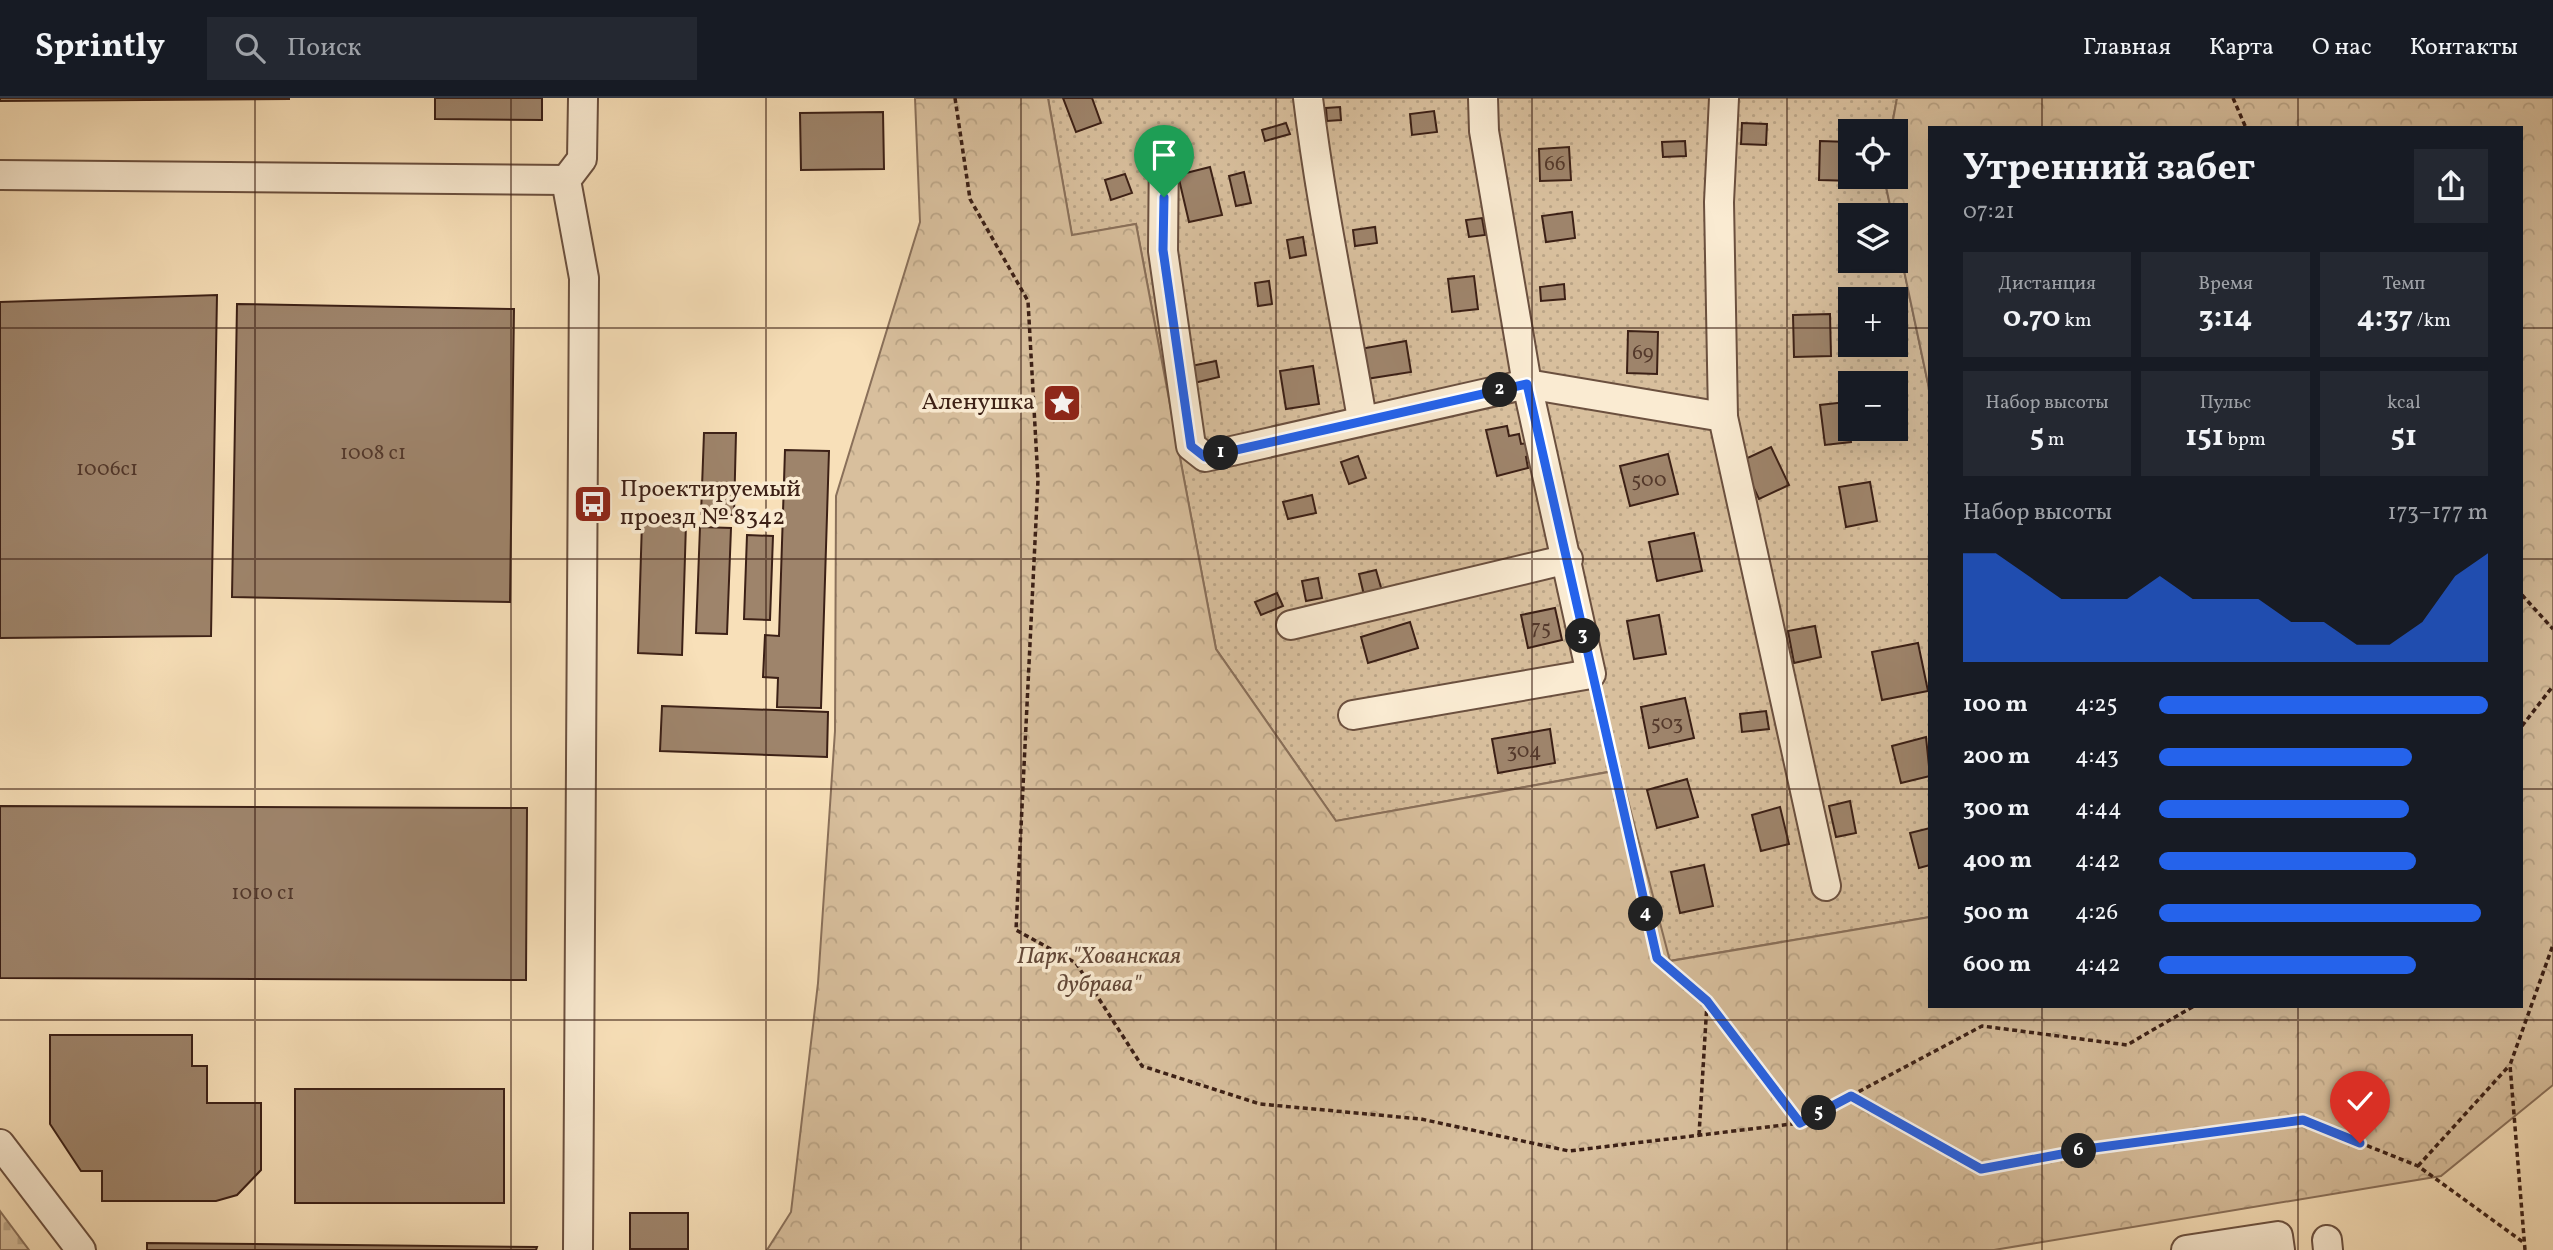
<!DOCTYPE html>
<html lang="ru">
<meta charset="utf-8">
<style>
:root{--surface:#171b24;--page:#242831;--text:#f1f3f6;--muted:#9ea1a6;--line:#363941;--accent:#2563eb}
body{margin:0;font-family:Vollkorn,serif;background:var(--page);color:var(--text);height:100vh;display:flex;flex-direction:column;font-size:26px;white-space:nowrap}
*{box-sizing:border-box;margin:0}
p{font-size:23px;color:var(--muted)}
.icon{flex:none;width:38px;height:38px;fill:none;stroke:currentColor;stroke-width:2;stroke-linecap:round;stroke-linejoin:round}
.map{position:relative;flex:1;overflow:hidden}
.details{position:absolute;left:1928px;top:28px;width:595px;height:882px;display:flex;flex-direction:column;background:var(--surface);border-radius:0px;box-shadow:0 7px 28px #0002}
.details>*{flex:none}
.buttons{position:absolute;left:1838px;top:21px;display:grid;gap:14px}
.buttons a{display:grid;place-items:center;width:70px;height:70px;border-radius:0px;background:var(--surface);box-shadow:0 7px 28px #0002;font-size:35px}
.pin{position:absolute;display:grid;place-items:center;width:60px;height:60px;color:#fff;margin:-72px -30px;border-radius:50% 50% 50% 0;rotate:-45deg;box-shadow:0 0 7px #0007}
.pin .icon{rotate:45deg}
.km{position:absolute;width:35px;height:35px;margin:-18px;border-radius:50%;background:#222;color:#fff;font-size:19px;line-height:35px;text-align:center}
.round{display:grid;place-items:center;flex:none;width:74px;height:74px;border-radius:0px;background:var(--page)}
.headline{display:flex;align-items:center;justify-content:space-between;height:119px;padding:0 35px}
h1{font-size:38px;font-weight:700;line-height:52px}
.metrics{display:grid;grid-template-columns:repeat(3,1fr);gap:10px;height:119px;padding:7px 35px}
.metrics div{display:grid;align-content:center;border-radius:0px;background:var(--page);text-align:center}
.metrics b{font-size:30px;font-weight:700}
.metrics small{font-size:19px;font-weight:400}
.metrics p{font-size:19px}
.chart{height:196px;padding:14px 35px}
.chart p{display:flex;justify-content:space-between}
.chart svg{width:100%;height:126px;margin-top:7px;fill:var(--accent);opacity:.7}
ul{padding:0 35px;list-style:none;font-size:23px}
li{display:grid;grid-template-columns:112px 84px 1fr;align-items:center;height:52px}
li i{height:18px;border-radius:9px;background:var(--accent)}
header{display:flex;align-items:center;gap:42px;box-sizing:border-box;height:98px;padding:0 35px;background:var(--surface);border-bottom:2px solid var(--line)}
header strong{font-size:33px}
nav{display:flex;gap:38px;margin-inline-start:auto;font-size:24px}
.search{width:490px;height:63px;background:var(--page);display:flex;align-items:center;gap:18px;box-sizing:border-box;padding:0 24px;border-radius:0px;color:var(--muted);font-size:26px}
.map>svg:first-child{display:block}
</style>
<header>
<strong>Sprintly</strong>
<div class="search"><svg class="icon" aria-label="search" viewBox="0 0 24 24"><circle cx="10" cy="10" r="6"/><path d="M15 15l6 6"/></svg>Поиск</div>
<nav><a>Главная</a><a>Карта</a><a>О нас</a><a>Контакты</a></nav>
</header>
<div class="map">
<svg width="2553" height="1152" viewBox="0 0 2553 1152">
<defs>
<pattern id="grass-dots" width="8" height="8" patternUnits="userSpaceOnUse" patternTransform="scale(1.75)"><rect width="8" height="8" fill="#d8bf9d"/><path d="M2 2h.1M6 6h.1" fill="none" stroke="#baa486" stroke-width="1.8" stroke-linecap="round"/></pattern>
<pattern id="cemetery-stones" width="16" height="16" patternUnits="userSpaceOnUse" patternTransform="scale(1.75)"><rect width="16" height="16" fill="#d8bf9d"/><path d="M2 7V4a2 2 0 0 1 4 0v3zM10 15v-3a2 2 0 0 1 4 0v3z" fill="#baa486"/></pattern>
<pattern id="park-crowns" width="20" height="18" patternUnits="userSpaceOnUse" patternTransform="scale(1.75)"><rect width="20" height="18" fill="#d8bf9d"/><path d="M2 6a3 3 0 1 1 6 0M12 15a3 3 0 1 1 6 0" fill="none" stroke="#baa486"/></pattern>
</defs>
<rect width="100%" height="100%" fill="#f8e0b9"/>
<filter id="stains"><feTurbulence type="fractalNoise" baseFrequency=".00286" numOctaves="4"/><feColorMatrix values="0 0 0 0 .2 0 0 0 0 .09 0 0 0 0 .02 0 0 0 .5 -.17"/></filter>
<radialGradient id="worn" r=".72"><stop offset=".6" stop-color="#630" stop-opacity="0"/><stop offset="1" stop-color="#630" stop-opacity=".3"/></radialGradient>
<path fill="url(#grass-dots)" stroke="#8a705a" stroke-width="2" fill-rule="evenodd" d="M1048,0H1897L1891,33H1850V79H1884L1892,117H1850V163H1895V130L1930,295V819L1669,863L1619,672L1336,723L1216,551L1136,126L1072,138ZM1850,201H1895V247H1850ZM1850,285H1895V331H1850Z"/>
<polygon fill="url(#cemetery-stones)" stroke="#8a705a" stroke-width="2" points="0,1113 29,1152 0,1152"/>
<polygon fill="url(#park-crowns)" stroke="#8a705a" stroke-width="2" points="915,0 1048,0 1072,137 1136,126 1216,551 1336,723 1620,672 1670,863 1930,819 1930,908 2522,908 2522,30 1930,30 1930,295 1895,130 1895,117 1892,117 1884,79 1895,79 1895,33 1891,33 1897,0 2553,0 2553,987 2441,1078 1994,1152 767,1152 791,1114 818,885 835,633 836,398 920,124"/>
<g fill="#9e846b" stroke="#3c2016" stroke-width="2">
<polygon points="0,0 289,0 289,1 0,3"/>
<polygon points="435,0 542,0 542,22 435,21"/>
<polygon points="1063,0 1092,0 1101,25 1076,34"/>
<polygon points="1340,9 1341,22 1327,23 1326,10"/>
<polygon points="1434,13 1437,34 1412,37 1410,16"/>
<polygon points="883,14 884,71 801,72 800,15"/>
<polygon points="1286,25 1290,36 1265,43 1262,32"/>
<polygon points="1742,25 1767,26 1766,47 1741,46"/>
<polygon points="1685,43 1686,58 1663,59 1662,44"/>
<polygon points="1820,43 1850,44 1850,79 1854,79 1854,83 1819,82"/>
<polygon points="1569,49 1571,82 1540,83 1539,51"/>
<polygon points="1210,69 1222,117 1189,124 1178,77"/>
<polygon points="1244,74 1251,105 1236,108 1229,78"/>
<polygon points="1125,76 1132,95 1111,102 1105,82"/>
<polygon points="1572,114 1575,140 1546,144 1542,118"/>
<polygon points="1482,120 1485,137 1469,139 1466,122"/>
<polygon points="1375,129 1377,145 1355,148 1353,132"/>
<polygon points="1303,139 1306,157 1290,160 1287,142"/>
<polygon points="1474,178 1478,211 1452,214 1448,181"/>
<polygon points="1269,183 1272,206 1258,208 1255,185"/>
<polygon points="1564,186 1565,201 1541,203 1540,189"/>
<polygon points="217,197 211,538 0,540 0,204"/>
<polygon points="237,206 514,211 510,504 232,499"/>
<polygon points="1830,216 1831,258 1794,259 1793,217"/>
<polygon points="1628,233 1658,234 1657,276 1627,275"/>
<polygon points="1406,243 1411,274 1366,281 1360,251"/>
<polygon points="1216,263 1219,279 1194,285 1191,268"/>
<polygon points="1313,268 1319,306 1286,311 1280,273"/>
<polygon points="1846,304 1851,344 1825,347 1820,307"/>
<polygon points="1507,328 1509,338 1519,336 1521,346 1528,345 1531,357 1526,359 1528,370 1497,378 1486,332"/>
<polygon points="704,335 736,335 734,417 701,416"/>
<polygon points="1771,349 1789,387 1759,401 1741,363"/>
<polygon points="785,352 829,353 821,610 777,609 778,580 763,579 765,537 779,538"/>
<polygon points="1668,356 1678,396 1630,408 1620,368"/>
<polygon points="1358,358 1366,380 1349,386 1341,364"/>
<polygon points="1870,384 1877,423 1846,429 1839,389"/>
<polygon points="1312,397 1316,415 1288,421 1283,404"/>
<polygon points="642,423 686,425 682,557 638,555"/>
<polygon points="700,429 731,430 727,536 696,535"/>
<polygon points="1694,435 1702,473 1657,483 1649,444"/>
<polygon points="747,437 773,438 770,522 744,521"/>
<polygon points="1376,472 1382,493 1364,497 1359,476"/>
<polygon points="1318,480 1322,500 1306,503 1302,483"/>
<polygon points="1277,495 1283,508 1261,517 1255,504"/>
<polygon points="1555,510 1562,542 1528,550 1521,517"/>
<polygon points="1659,517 1666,556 1634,561 1627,523"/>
<polygon points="1410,524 1418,550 1368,565 1361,539"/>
<polygon points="1815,528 1821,559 1794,565 1788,533"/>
<polygon points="1918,545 1928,593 1882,602 1872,554"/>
<polygon points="1685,600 1694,640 1649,650 1641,609"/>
<polygon points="662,608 828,614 827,659 660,653"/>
<polygon points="1766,613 1769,631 1742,634 1740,616"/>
<polygon points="1550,631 1555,665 1498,675 1492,641"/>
<polygon points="1926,639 1930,678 1901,685 1892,648"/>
<polygon points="1687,681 1698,719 1657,730 1647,692"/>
<polygon points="1850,703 1856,735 1836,739 1829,708"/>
<polygon points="0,708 527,710 526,882 0,880"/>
<polygon points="1780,709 1789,746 1761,753 1752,717"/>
<polygon points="1930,730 1930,767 1919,770 1910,735"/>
<polygon points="1704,767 1713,808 1680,815 1671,774"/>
<polygon points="50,937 192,937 192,968 207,968 207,1005 261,1005 261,1072 237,1097 216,1103 102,1103 102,1073 81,1073 50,1026"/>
<rect x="295" y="991" width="209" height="114"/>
<rect x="630" y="1115" width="58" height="36"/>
<polygon points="147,1145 537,1149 536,1152 147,1152"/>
</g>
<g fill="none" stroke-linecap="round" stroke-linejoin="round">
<g stroke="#6b503f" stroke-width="32">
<g id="minor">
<path d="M1308,0C1321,108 1344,214 1362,321"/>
<polyline points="1164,46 1163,153 1191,348 1205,359 1527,286 1723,319 1826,788"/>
<polyline points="0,77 566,82"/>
<polyline points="1723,319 1719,104 1724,0"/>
<polyline points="1291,527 1568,461"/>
<polyline points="1353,617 1591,576 1527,286 1484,33 1483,0"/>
<polyline points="0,1046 81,1152"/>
<polyline points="2327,1142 2328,1152"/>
<polyline points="578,1152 584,180 566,82 582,61 583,0"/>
<polyline points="2186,1152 2278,1138 2280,1152"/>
</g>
</g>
<g stroke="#3c2016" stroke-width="3.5" stroke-dasharray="5 3.5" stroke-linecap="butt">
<polyline points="955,0 970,101 1028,203 1038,382 1016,832 1076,865 1142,968 1260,1006 1421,1021 1569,1053 1800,1025 1982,928 2127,947 2194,908"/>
<polyline points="2233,0 2246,30"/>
<polyline points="2522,497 2553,531"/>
<polyline points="1596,599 1656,860 1707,903 1800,1025"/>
<polyline points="2522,628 2553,588"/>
<polyline points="1851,998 1981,1071 2094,1050 2303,1022 2418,1068 2523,1144"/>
<polyline points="1699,1037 1707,905"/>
<polyline points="2418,1068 2508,969"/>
<polyline points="2525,1152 2510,967 2553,847"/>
</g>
<use href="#minor" stroke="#faebd2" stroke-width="28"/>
</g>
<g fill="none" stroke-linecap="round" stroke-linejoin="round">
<g stroke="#fff" stroke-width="14">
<polyline id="route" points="1164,99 1163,152 1191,348 1205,359 1527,286 1657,860 1707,903 1800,1025 1851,998 1981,1071 2094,1050 2303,1022 2360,1045"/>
</g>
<use href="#route" stroke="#2563eb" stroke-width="9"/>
</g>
<path fill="none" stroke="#3c2016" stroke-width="2" stroke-opacity="0.55" d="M255,0V1152M511,0V1152M766,0V1152M1021,0V1152M1276,0V1152M1532,0V1152M1787,0V1152M2042,0V30M2298,0V30M0,230H1850M1895,230H1930M2522,230H2553M0,461H1930M2522,461H2553M0,691H1930M2522,691H2553M2042,908V1152M2298,908V1152M0,922H2553"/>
<defs>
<g id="sight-square" transform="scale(2.0125)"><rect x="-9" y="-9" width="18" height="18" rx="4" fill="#8f2418" stroke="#faebd2"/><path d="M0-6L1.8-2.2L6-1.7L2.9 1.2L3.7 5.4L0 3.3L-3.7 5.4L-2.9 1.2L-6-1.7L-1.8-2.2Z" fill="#fff"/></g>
<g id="bus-square" transform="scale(2.0125)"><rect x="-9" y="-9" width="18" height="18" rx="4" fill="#8f2418" stroke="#faebd2"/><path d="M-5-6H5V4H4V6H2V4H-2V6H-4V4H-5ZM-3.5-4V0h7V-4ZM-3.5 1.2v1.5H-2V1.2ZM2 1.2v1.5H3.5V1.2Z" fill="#fff"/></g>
</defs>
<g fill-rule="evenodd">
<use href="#sight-square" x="1062" y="305"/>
<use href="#bus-square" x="593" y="406"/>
</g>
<g text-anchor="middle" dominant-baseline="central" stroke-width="7" stroke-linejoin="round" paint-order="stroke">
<g font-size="21" fill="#54392b">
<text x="1555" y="66">66</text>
<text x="1643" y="255">69</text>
<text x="373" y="355">1008 с1</text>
<text x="107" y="371">1006с1</text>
<text x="1649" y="382">500</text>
<text x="1541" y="530">75</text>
<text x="1667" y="625">503</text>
<text x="1524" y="653">304</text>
<text x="263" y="795">1010 с1</text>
</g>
<g font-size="24" fill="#3c2016" stroke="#faebd2" text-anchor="end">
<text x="1035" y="305">Аленушка</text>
<text x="620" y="392" text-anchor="start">Проектируемый<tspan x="620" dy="28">проезд № 8342</tspan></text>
</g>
<g font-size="24" font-style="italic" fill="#634838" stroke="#faebd2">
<text x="1099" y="859">Парк "Хованская<tspan x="1099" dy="28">дубрава"</tspan></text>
</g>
</g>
<rect width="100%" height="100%" filter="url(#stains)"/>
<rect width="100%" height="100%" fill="url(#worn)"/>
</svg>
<div class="buttons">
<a><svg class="icon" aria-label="locate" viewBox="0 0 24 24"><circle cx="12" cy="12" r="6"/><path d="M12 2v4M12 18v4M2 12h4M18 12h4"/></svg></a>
<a><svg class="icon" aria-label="layers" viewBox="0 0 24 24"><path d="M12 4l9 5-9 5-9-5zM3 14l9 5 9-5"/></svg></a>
<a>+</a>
<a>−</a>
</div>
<div class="pin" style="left:1164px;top:99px;background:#1e9e55"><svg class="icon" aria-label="arrive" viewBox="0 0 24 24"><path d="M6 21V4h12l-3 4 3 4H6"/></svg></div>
<div class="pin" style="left:2360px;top:1045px;background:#d93025"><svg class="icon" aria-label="check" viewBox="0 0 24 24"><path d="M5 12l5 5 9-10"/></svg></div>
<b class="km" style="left:1221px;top:355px">1</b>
<b class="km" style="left:1500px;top:292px">2</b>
<b class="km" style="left:1583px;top:538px">3</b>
<b class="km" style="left:1646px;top:816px">4</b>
<b class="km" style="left:1819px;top:1015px">5</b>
<b class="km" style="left:2079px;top:1053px">6</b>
<section class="details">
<div class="headline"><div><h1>Утренний забег</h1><p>07:21</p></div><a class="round"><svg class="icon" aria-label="share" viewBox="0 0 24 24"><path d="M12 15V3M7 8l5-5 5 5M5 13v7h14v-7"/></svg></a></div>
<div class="metrics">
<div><p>Дистанция</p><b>0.70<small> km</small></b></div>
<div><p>Время</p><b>3:14</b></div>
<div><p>Темп</p><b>4:37<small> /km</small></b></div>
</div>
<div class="metrics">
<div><p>Набор высоты</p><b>5<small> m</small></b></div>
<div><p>Пульс</p><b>151<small> bpm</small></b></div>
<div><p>kcal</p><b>51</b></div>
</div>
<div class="chart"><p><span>Набор высоты</span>173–177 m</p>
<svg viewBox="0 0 160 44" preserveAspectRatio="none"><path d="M0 44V6L10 6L20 14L30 22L40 22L50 22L60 14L70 22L80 22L90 22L100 30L110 30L120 38L130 38L140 30L150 14L160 6V44z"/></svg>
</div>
<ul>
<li><b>100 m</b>4:25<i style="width:100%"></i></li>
<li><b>200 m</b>4:43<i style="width:77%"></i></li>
<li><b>300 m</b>4:44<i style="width:76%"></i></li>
<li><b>400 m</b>4:42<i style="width:78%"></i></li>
<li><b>500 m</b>4:26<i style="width:98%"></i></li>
<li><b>600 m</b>4:42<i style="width:78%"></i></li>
</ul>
</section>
</div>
